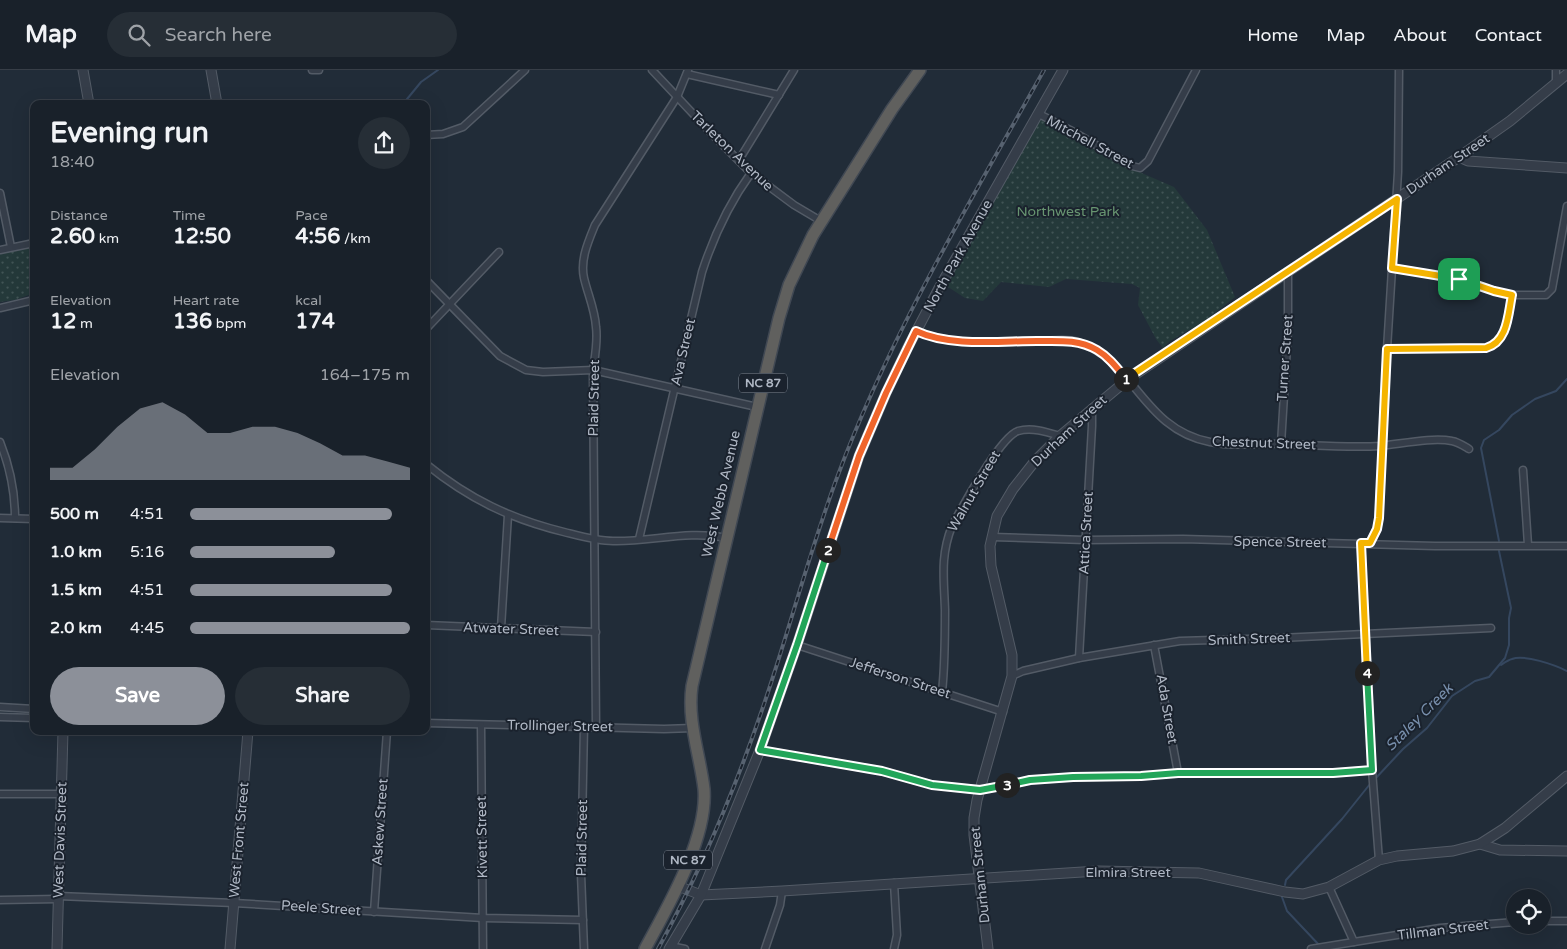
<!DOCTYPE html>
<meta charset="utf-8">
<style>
:root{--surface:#19212a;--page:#262e36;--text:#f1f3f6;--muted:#9fa3a8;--line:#373e47;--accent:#8c9099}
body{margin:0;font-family:"Varela Round",sans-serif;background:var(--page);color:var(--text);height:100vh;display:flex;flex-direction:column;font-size:19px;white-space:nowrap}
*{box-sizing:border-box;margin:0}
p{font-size:16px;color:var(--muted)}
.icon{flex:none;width:28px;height:28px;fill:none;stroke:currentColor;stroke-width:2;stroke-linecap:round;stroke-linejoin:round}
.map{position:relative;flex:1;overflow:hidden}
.panel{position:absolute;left:30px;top:30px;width:400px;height:635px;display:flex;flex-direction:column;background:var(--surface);border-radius:10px;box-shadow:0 5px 20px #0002,0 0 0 1px var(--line)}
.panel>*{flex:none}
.controls{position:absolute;left:1506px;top:819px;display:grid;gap:10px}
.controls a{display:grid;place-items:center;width:45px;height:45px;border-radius:50%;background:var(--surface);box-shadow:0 5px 20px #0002,0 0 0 1px var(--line);font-size:25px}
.pin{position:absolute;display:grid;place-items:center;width:42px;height:42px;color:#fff;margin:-21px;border-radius:10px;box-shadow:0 2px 8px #0006}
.km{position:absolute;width:25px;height:25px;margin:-12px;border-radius:50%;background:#222;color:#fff;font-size:14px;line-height:25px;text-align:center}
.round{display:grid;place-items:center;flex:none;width:52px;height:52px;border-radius:26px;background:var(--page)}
.overview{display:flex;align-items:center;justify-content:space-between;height:85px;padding:0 20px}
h1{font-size:28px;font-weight:700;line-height:38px}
.stats{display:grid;grid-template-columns:repeat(3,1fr);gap:8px;height:85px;padding:5px 20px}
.stats div{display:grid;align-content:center}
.stats b{font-size:21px;font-weight:700}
.stats small{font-size:14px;font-weight:400}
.stats p{font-size:14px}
.chart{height:140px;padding:10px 20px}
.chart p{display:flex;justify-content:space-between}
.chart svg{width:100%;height:90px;margin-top:5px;fill:var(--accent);opacity:.7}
.button{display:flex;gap:10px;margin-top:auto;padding:10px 20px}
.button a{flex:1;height:58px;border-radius:30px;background:var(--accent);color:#fff;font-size:20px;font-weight:700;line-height:58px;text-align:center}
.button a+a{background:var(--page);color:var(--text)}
ul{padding:0 20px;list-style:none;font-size:16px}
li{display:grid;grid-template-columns:80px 60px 1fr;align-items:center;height:38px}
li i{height:12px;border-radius:6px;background:var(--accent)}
header{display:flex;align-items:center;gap:30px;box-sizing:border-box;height:70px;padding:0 25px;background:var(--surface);border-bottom:1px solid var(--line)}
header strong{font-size:24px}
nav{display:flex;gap:28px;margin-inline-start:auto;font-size:18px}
.search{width:350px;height:45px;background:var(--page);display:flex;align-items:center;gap:12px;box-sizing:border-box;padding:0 18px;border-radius:28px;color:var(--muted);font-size:19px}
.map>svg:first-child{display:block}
</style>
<header>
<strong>Map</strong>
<div class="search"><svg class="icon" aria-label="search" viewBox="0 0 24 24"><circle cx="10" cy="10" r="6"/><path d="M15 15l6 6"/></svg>Search here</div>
<nav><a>Home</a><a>Map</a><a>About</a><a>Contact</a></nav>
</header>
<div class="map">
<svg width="1567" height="879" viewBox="0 0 1567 879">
<defs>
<pattern id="park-dots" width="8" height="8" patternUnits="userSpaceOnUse" patternTransform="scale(1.25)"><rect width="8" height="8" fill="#24393a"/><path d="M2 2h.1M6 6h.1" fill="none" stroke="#415455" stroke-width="1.8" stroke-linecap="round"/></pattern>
</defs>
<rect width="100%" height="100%" fill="#212c38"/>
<g fill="url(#park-dots)">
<polygon points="1041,47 1137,101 1174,117 1207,160 1235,227 1205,251 1170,271 1163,278 1156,269 1138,235 1140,218 1132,214 1066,209 1049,217 1001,212 983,231 965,228 945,215"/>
<polygon points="34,178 34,223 15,230 0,232 0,183"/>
</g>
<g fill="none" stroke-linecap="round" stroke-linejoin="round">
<g stroke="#35475f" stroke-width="2">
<polyline points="403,34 421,12 438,0"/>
<polyline points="1499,471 1481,378 1484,370 1499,360 1512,345 1535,329 1556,321 1567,309"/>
<path d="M1501,595C1504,593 1508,590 1512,589C1524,584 1555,595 1567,601"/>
<polyline points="1375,709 1403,679 1427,658 1452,626 1475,611 1489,607 1505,588 1509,575 1509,548 1511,538 1499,481"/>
<polyline points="1285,815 1286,810 1342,749 1370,714"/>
<polyline points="1282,827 1287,841 1320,876"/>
</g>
<g stroke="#535b66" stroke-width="9">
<g id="minor">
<polyline points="312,0 319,0"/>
<polyline points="652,0 711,63 751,103 794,135 821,151"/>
<polyline points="1556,0 1556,14"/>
<polyline points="687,4 779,25"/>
<polyline points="1039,44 1070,60 1132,96 1140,98 1148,91 1196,0"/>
<polyline points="426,65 443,64 463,57 525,0"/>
<polyline points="739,90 794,0"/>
<polyline points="0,123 11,177"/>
<polyline points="0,180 34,173"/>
<polyline points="1392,198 1459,209 1503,224 1512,225 1546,225 1552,219 1567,136"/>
<polyline points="426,210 500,286 526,300 543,302 593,300 757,337"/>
<polyline points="0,238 34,230"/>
<polyline points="426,259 499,182"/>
<path d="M916,261C951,277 1002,271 1040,271C1052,271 1066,268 1078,272C1135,290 1142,359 1210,372C1233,377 1259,373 1282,374C1314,375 1348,378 1380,376C1401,374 1432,367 1452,371C1458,372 1464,376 1469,379"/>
<path d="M1387,279L1486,278C1508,272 1508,244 1512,225"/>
<path d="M0,372C10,397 15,421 15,448"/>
<polyline points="1281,374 1288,260 1288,201"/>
<path d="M426,394C469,429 511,449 564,462C580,466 597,471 613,471C651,472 688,460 726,468"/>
<polyline points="1523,400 1528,475"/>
<polyline points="0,448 34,449"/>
<polyline points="992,467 1085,470 1183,469 1435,476 1567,476"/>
<path d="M639,469L702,202C713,168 730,132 751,103"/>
<polyline points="1361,473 1372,700 1379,790"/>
<polyline points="1370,473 1377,459 1379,448 1387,279 1398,102 1399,0"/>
<polyline points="426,555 596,562"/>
<polyline points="501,558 508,445"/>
<polyline points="797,575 1003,642"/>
<polyline points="1154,575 1178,703"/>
<polyline points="1079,588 1092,356 1092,338"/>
<polyline points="1012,606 1023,601 1079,588 1180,571 1280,568 1491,558"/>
<path d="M942,622C945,595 945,568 945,540C944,509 940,486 952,456C962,437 1000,367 1018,361C1032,357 1047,362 1060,366"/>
<polyline points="0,637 34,639"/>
<polyline points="0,647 34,648"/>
<polyline points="426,653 664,659 693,658"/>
<polyline points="481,655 483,879"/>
<polyline points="584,657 581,804 584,879"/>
<path d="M596,657L593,300C595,286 598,271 596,257C595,240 588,225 584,208C580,190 588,172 595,155L677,27L688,0"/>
<polyline points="760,680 882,701 932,715 980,720 1030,710 1073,707 1141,706 1178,703 1333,703 1372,700"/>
<polyline points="0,724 61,724"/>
<polyline points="1329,817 1354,872"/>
<polyline points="58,826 234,833 483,848 583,850"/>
<polyline points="0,830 58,829"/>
<polyline points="374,842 387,661"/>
<polyline points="1542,851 1567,851"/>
<polyline points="670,876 685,879"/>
<polyline points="765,879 780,835 782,821"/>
<polyline points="894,879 897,865 894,813"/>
<polyline points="1311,879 1440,858 1515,852"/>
</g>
</g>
<g stroke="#535b66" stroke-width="11">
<g id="tertiary">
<polyline points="83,0 89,34"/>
<polyline points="211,0 217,34"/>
<polyline points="1459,87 1468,91 1567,98"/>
<polyline points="1480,774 1500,780 1567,781"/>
<polyline points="678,816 701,825 782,821 1098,801 1199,803 1285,822 1303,824 1329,817 1379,790 1397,786 1453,781 1480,774 1505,758 1567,706"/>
<polyline points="57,879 63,661"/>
<polyline points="230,879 248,661"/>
<polyline points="669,879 701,825 760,680 797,575 859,386 886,323 908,277 938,220 1063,0"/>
<polyline points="988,879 974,765 974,748 977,730 1012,606 1012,585 991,496 990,476 997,446 1013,419 1035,391 1060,366 1127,310 1459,87 1510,51 1567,4"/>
</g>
</g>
<g stroke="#404853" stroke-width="14">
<path id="trunk" d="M645,879C668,836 708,768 704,719C700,685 687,651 692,616L779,248L789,215L813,165L892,39L920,0"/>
</g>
<use href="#minor" stroke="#353d49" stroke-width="6"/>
<use href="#tertiary" stroke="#353d49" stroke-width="9"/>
<use href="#trunk" stroke="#60605e" stroke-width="11"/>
<g stroke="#576270" stroke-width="4">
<path id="rail" d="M658,879C700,802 734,722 762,640C789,562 809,482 838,405C891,263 970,132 1044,0"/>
</g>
<use href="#rail" stroke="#1a222d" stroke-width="2" stroke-dasharray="5.5" stroke-linecap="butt"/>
</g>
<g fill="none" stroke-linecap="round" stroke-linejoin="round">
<g stroke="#fff" stroke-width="10">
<polyline id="split-1" points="1126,309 1397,129 1392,198 1459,209"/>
</g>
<g stroke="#fff" stroke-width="10">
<path id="split-2" d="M828,480L859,386L886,323L916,261C950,277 1000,271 1037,271C1058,271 1078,269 1097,280C1109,287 1117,298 1126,309"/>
</g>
<g stroke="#fff" stroke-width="10">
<polyline id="split-3" points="828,480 797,575 760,680 882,701 932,715 980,720 1007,715"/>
</g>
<g stroke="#fff" stroke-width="10">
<polyline id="split-4" points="1007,715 1030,710 1073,707 1141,706 1178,703 1333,703 1372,700 1367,603"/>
</g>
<g stroke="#fff" stroke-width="10">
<path id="split-5" d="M1367,603L1361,473H1370L1377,459L1379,448L1387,279L1486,278C1508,272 1508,244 1512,225L1494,221L1459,209"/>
</g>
<use href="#split-1" stroke="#f5b400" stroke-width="6"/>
<use href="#split-2" stroke="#f0652b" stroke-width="6"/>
<use href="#split-3" stroke="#22a559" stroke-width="6"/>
<use href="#split-4" stroke="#22a559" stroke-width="6"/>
<use href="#split-5" stroke="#f5b400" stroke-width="6"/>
</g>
<g text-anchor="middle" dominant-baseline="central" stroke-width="4" stroke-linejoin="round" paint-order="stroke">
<g fill="#1a222d" stroke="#838b97" stroke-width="1">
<rect x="739" y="303.5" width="48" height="19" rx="4"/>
<rect x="664" y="780.5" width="48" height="19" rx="4"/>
</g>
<g font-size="12" font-weight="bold" fill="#b0b8c5">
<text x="763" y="313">NC 87</text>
<text x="688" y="790">NC 87</text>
</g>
<g font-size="14" fill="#b0b8c5" stroke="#1a222d">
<text transform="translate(1090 72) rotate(28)">Mitchell Street</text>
<text transform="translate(732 81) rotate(44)">Tarleton Avenue</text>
<text transform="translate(1448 94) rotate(-34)">Durham Street</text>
<text transform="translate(958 186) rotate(-61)">North Park Avenue</text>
<text transform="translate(683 282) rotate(-77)">Ava Street</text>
<text transform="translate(1285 288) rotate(-86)">Turner Street</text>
<text transform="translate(594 328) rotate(-89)">Plaid Street</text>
<text transform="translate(1069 361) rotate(-43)">Durham Street</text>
<text transform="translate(1264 373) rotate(2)">Chestnut Street</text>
<text transform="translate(974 421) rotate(-60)">Walnut Street</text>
<text transform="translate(721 424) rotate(-77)">West Webb Avenue</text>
<text transform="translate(1086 463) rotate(-87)">Attica Street</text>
<text transform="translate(1280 472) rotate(1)">Spence Street</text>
<text transform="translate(511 559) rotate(2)">Atwater Street</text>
<text transform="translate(1249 569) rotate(-2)">Smith Street</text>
<text transform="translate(900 608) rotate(18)">Jefferson Street</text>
<text transform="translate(1167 639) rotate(80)">Ada Street</text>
<text transform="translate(560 656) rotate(1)">Trollinger Street</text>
<text transform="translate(380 752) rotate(-86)">Askew Street</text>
<text transform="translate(482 767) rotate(-91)">Kivett Street</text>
<text transform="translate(582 768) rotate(-89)">Plaid Street</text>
<text transform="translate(60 770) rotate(-88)">West Davis Street</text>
<text transform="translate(239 770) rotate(-85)">West Front Street</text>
<text x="1128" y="802">Elmira Street</text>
<text transform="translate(980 805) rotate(-96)">Durham Street</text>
<text transform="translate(321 838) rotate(4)">Peele Street</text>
<text transform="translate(1443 860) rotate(-7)">Tillman Street</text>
</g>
<g font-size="14" fill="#689571" stroke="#1a222d">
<text x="1068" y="141">Northwest Park</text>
</g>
<g font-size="15" font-style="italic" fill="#788fac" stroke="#1a222d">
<text transform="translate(1419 647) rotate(-45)">Staley Creek</text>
</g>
</g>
</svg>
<div class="controls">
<a><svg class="icon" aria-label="locate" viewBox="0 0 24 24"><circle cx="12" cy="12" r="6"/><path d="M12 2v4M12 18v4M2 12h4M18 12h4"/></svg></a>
</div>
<div class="pin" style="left:1459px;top:209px;background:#1e9e55"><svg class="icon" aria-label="arrive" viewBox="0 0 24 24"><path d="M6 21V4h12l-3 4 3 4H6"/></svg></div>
<b class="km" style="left:1126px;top:309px">1</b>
<b class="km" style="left:828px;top:480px">2</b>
<b class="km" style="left:1007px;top:715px">3</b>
<b class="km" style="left:1367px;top:603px">4</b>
<section class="panel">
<div class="overview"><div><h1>Evening run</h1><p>18:40</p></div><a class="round"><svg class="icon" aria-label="share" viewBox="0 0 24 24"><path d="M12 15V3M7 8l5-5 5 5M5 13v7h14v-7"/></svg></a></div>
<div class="stats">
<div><p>Distance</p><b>2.60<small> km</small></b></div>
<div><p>Time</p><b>12:50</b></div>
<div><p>Pace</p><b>4:56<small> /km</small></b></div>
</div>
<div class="stats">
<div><p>Elevation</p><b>12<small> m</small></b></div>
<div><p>Heart rate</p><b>136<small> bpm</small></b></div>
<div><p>kcal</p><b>174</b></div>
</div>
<div class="chart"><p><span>Elevation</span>164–175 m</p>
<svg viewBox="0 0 160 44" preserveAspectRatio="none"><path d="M0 44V38L10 38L20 29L30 18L40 9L50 6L60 12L70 21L80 21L90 18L100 18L110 21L120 26L130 32L140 32L150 35L160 38V44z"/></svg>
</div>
<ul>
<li><b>500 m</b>4:51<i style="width:92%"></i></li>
<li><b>1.0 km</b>5:16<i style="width:66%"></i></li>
<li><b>1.5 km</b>4:51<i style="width:92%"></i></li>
<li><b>2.0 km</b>4:45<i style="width:100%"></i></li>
</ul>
<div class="button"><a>Save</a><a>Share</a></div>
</section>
</div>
